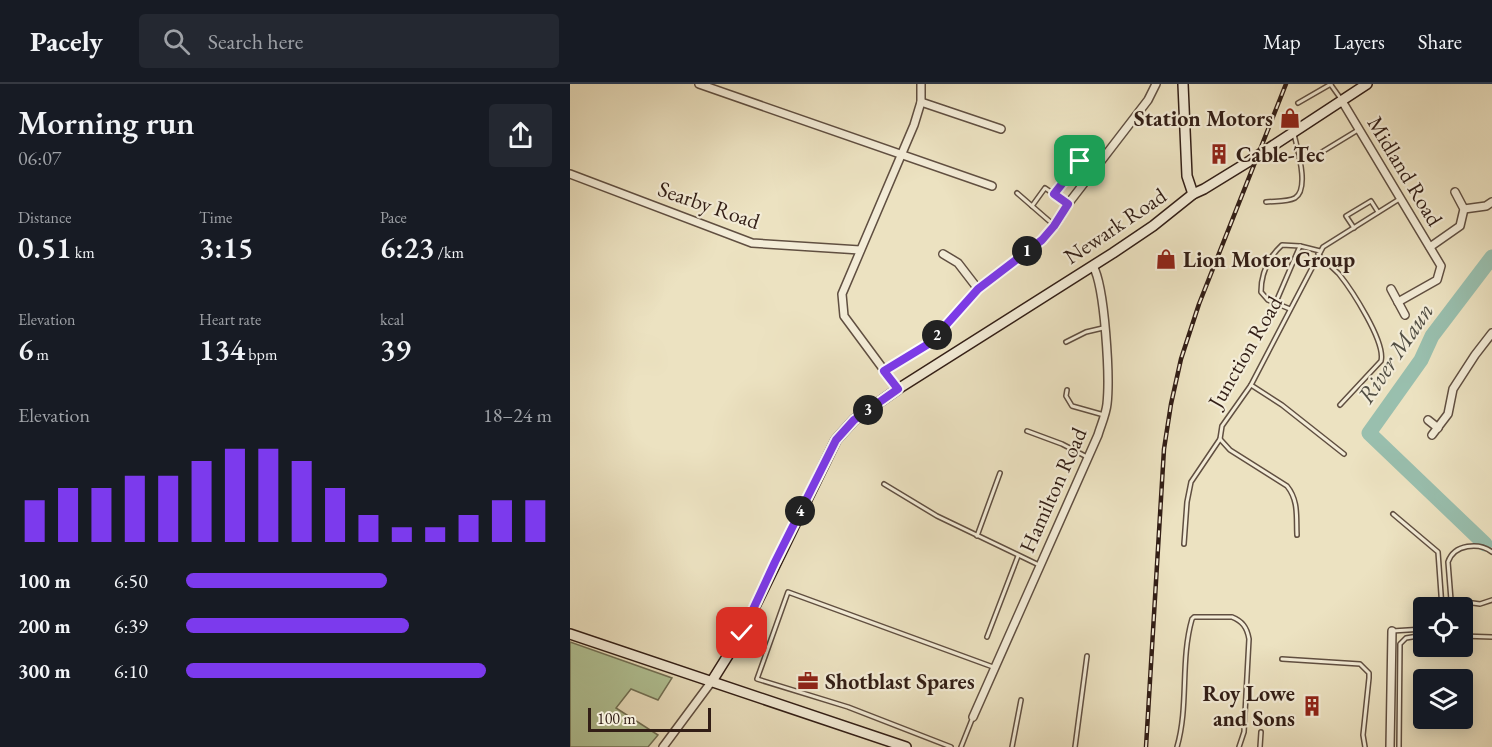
<!DOCTYPE html>
<meta charset="utf-8">
<style>
:root{--surface:#171b24;--page:#242831;--text:#f1f3f6;--muted:#9ea1a6;--line:#363941;--accent:#7c3aed}
body{margin:0;font-family:"EB Garamond",serif;background:var(--page);color:var(--text);height:100vh;display:flex;flex-direction:column;font-size:22px;white-space:nowrap}
*{box-sizing:border-box;margin:0}
p{font-size:20px;color:var(--muted)}
.icon{flex:none;width:33px;height:33px;fill:none;stroke:currentColor;stroke-width:2;stroke-linecap:round;stroke-linejoin:round}
.map{position:relative;flex:1;overflow:hidden}
.panel{display:flex;flex-direction:column;background:var(--surface);width:570px}
.panel>*{flex:none}
.tools{position:absolute;left:843px;top:513px;display:grid;gap:12px}
.tools a{display:grid;place-items:center;width:60px;height:60px;border-radius:6px;background:var(--surface);box-shadow:0 3px 15px #0003;font-size:30px}
.scale{position:absolute;left:18px;bottom:15px;width:123px;box-sizing:border-box;padding-left:6px;border:3px solid #321e16;border-top:0;font-size:16px;line-height:21px;white-space:nowrap;color:#321e16;-webkit-text-stroke:4px #f3ecd7;paint-order:stroke}
.pin{position:absolute;display:grid;place-items:center;width:51px;height:51px;color:#fff;margin:-26px;border-radius:12px;box-shadow:0 3px 9px #0006}
.km{position:absolute;width:30px;height:30px;margin:-15px;border-radius:50%;background:#222;color:#fff;font-size:16px;line-height:30px;text-align:center}
.round{display:grid;place-items:center;flex:none;width:63px;height:63px;border-radius:6px;background:var(--page)}
.headline{display:flex;align-items:center;justify-content:space-between;height:102px;padding:0 18px}
h1{font-size:33px;font-weight:600;line-height:45px}
.figures{display:grid;grid-template-columns:repeat(3,1fr);gap:9px;height:102px;padding:6px 18px}
.figures div{display:grid;align-content:center}
.figures b{font-size:30px;font-weight:600}
.figures small{font-size:16px;font-weight:400}
.figures p{font-size:16px}
.chart{height:168px;padding:12px 18px}
.chart p{display:flex;justify-content:space-between}
.chart svg{width:100%;height:108px;margin-top:6px;stroke:var(--accent);stroke-width:6}
ul{padding:0 18px;list-style:none;font-size:20px}
li{display:grid;grid-template-columns:96px 72px 1fr;align-items:center;height:45px}
li i{height:15px;border-radius:8px;background:var(--accent)}
header{display:flex;align-items:center;gap:36px;box-sizing:border-box;height:84px;padding:0 30px;background:var(--surface);border-bottom:2px solid var(--line)}
header strong{font-size:28px}
nav{display:flex;gap:33px;margin-inline-start:auto;font-size:21px}
.search{width:420px;height:54px;background:var(--page);display:flex;align-items:center;gap:15px;box-sizing:border-box;padding:0 21px;border-radius:6px;color:var(--muted);font-size:22px}
main{display:flex;flex:1;min-height:0}
.map>svg:first-child{display:block}
</style>
<header>
<strong>Pacely</strong>
<div class="search"><svg class="icon" aria-label="search" viewBox="0 0 24 24"><circle cx="10" cy="10" r="6"/><path d="M15 15l6 6"/></svg>Search here</div>
<nav><a>Map</a><a>Layers</a><a>Share</a></nav>
</header>
<main>
<section class="panel">
<div class="headline"><div><h1>Morning run</h1><p>06:07</p></div><a class="round"><svg class="icon" aria-label="share" viewBox="0 0 24 24"><path d="M12 15V3M7 8l5-5 5 5M5 13v7h14v-7"/></svg></a></div>
<div class="figures">
<div><p>Distance</p><b>0.51<small> km</small></b></div>
<div><p>Time</p><b>3:15</b></div>
<div><p>Pace</p><b>6:23<small> /km</small></b></div>
</div>
<div class="figures">
<div><p>Elevation</p><b>6<small> m</small></b></div>
<div><p>Heart rate</p><b>134<small> bpm</small></b></div>
<div><p>kcal</p><b>39</b></div>
</div>
<div class="chart"><p><span>Elevation</span>18–24 m</p>
<svg viewBox="0 0 160 44" preserveAspectRatio="none"><path d="M5 44V27M15 44V22M25 44V22M35 44V17M45 44V17M55 44V11M65 44V6M75 44V6M85 44V11M95 44V22M105 44V33M115 44V38M125 44V38M135 44V33M145 44V27M155 44V27"/></svg>
</div>
<ul>
<li><b>100 m</b>6:50<i style="width:55%"></i></li>
<li><b>200 m</b>6:39<i style="width:61%"></i></li>
<li><b>300 m</b>6:10<i style="width:82%"></i></li>
</ul>
</section>
<div class="map">
<svg width="922" height="663" viewBox="0 0 922 663">
<rect width="100%" height="100%" fill="#ece2c1"/>
<filter id="stains"><feTurbulence type="fractalNoise" baseFrequency=".00333" numOctaves="4"/><feColorMatrix values="0 0 0 0 .2 0 0 0 0 .09 0 0 0 0 .02 0 0 0 .5 -.17"/></filter>
<radialGradient id="worn" r=".72"><stop offset=".6" stop-color="#630" stop-opacity="0"/><stop offset="1" stop-color="#630" stop-opacity=".3"/></radialGradient>
<polygon fill="#b2c497" stroke="#727156" stroke-width="1.5" points="0,558 102,594 88,616 61,605 46,624 88,651 78,663 0,663"/>
<g fill="none" stroke-linecap="round" stroke-linejoin="round">
<polyline stroke="#99bfae" stroke-width="15" points="915,460 799,349 851,276 862,252 922,173"/>
<g stroke="#604f41" stroke-width="6">
<g id="lane">
<polyline points="761,1 771,15"/>
<polyline points="728,19 761,0"/>
<polyline points="742,74 788,46"/>
<polyline points="447,109 485,142"/>
<polyline points="484,110 510,77"/>
<path d="M696,118C705,117 717,118 725,114C740,105 727,64 724,50"/>
<polyline points="462,122 475,104 497,119"/>
<polyline points="784,144 776,132 801,117 808,128"/>
<path d="M748,170C755,177 762,183 769,190C781,205 816,258 811,277L770,321"/>
<polyline points="706,218 730,162"/>
<path d="M720,225L698,216L691,208C691,189 698,174 712,161L730,162L750,167"/>
<polyline points="496,258 516,248 533,244"/>
<polyline points="681,301 712,321 774,370"/>
<polyline points="497,306 496,312 502,322 534,331"/>
<polyline points="457,347 492,360 517,373"/>
<polyline points="314,400 367,432 469,481"/>
<polyline points="823,430 868,468 872,524"/>
<path d="M727,451C726,433 729,417 717,402L660,366L650,355L652,342L681,301L753,163L831,114"/>
<polyline points="407,452 430,389"/>
<polyline points="614,460 617,418 621,398 650,355"/>
<polyline points="881,516 910,520 922,516"/>
<path d="M880,524L881,516L878,478C884,460 909,458 922,468"/>
<polyline points="822,547 854,545"/>
<polyline points="892,552 922,553"/>
<polyline points="417,553 448,472"/>
<polyline points="712,575 790,580 799,589 799,594 793,651 795,663"/>
<polyline points="381,663 278,623 187,595 218,508 423,583"/>
<polyline points="391,663 403,633"/>
<polyline points="442,663 451,616"/>
<polyline points="505,663 517,572"/>
<path d="M607,663C619,622 610,577 622,535L624,533H662C672,537 677,543 679,555L674,648L669,663"/>
<polyline points="690,663 691,648"/>
<polyline points="829,663 830,560 836,554 854,551"/>
</g>
</g>
<g stroke="#604f41" stroke-width="10">
<g id="street">
<polyline points="129,0 422,102"/>
<polyline points="772,17 871,182 867,196 828,218"/>
<polyline points="351,18 431,45"/>
<polyline points="0,90 182,159 290,166"/>
<polyline points="894,125 916,122 922,118"/>
<polyline points="860,163 890,142 894,125 885,108"/>
<polyline points="373,170 388,179 408,205"/>
<polyline points="821,205 835,231"/>
<polyline points="314,287 360,259 408,205 472,156 485,142 498,120 578,16 586,0"/>
<polyline points="328,305 274,232 272,210 344,41 351,18 351,0"/>
<polyline points="858,336 868,344"/>
<polyline points="862,351 878,330 883,305 905,271 922,249"/>
<path d="M403,633L528,351C531,341 536,330 537,320C540,293 535,203 523,182"/>
<polyline points="93,663 142,597"/>
<polyline points="820,663 822,547"/>
</g>
</g>
<g stroke="#321e16" stroke-width="12">
<g id="secondary">
<polyline points="613,0 617,92 623,110"/>
<polyline points="0,550 336,663"/>
<polyline points="142,597 172,549 266,356 284,336 328,305 543,169 583,142 623,110 634,105 678,78 797,0"/>
</g>
</g>
<use href="#lane" stroke="#f3ecd7" stroke-width="3"/>
<use href="#street" stroke="#f3ecd7" stroke-width="7"/>
<use href="#secondary" stroke="#f3ecd7" stroke-width="9"/>
<g stroke="#321e16" stroke-width="4.5">
<polyline id="rail" points="576,663 594,365 601,320 611,275 629,220 716,0"/>
</g>
<use href="#rail" stroke="#f3ecd7" stroke-width="2" stroke-dasharray="7" stroke-linecap="butt"/>
</g>
<g fill="none" stroke-linecap="round" stroke-linejoin="round">
<g stroke="#fff" stroke-width="12">
<polyline id="route" points="172,549 205,478 266,356 284,336 328,305 314,287 360,259 408,205 472,156 484,142 498,120 484,110 510,77"/>
</g>
<use href="#route" stroke="#7c3aed" stroke-width="8"/>
</g>
<defs>
<g id="shop-bare" transform="scale(1.62)"><path d="M-5-2.5h2.3a2.7 3.5 0 0 1 5.4 0H5L5.5 6h-11ZM-1.5-2.5h3a1.5 2.3 0 0 0-3 0Z" fill="#8f2418" stroke="#f3ecd7" stroke-width="2.5" paint-order="stroke"/></g>
<g id="building-bare" transform="scale(1.62)"><path d="M-4-6H4V6H1V3H-1V6H-4ZM-2.5-4.3h1.7v1.8h-1.7ZM.8-4.3h1.7v1.8H.8ZM-2.5-1h1.7V.8h-1.7ZM.8-1h1.7V.8H.8Z" fill="#8f2418" stroke="#f3ecd7" stroke-width="2.5" paint-order="stroke"/></g>
<g id="office-bare" transform="scale(1.62)"><path d="M-6-3h4V-5.5h4V-3h4V5H-6ZM-1-4.5V-3h2v-1.5ZM-6 0V1H6V0Z" fill="#8f2418" stroke="#f3ecd7" stroke-width="2.5" paint-order="stroke"/></g>
</defs>
<g fill-rule="evenodd">
<use href="#shop-bare" x="720" y="34"/>
<use href="#building-bare" x="649" y="70"/>
<use href="#shop-bare" x="596" y="175"/>
<use href="#office-bare" x="238" y="597"/>
<use href="#building-bare" x="742" y="622"/>
</g>
<g text-anchor="middle" dominant-baseline="central" stroke-width="4.5" stroke-linejoin="round" paint-order="stroke">
<g font-size="22" font-weight="bold" fill="#321e16" stroke="#f3ecd7" text-anchor="start">
<text x="703" y="34" text-anchor="end">Station Motors</text>
<text x="666" y="70">Cable-Tec</text>
<text x="613" y="175">Lion Motor Group</text>
<text x="255" y="597">Shotblast Spares</text>
<text x="725" y="609" text-anchor="end">Roy Lowe<tspan x="725" dy="25">and Sons</tspan></text>
</g>
<g font-size="22" fill="#321e16" stroke="#f3ecd7">
<text transform="translate(835 87) rotate(59)">Midland Road</text>
<text transform="translate(139 121) rotate(19)">Searby Road</text>
<text transform="translate(545 142) rotate(-34)">Newark Road</text>
<text transform="translate(675 268) rotate(-60)">Junction Road</text>
<text transform="translate(483 406) rotate(-66)">Hamilton Road</text>
</g>
<g font-size="24" font-style="italic" fill="#514e44" stroke="#f3ecd7">
<text transform="translate(825 269) rotate(-56)">River Maun</text>
</g>
</g>
<rect width="100%" height="100%" filter="url(#stains)"/>
<rect width="100%" height="100%" fill="url(#worn)"/>
</svg>
<div class="tools">
<a><svg class="icon" aria-label="locate" viewBox="0 0 24 24"><circle cx="12" cy="12" r="6"/><path d="M12 2v4M12 18v4M2 12h4M18 12h4"/></svg></a>
<a><svg class="icon" aria-label="layers" viewBox="0 0 24 24"><path d="M12 4l9 5-9 5-9-5zM3 14l9 5 9-5"/></svg></a>
</div>
<div class="scale">100 m</div>
<div class="pin" style="left:510px;top:77px;background:#1e9e55"><svg class="icon" aria-label="arrive" viewBox="0 0 24 24"><path d="M6 21V4h12l-3 4 3 4H6"/></svg></div>
<div class="pin" style="left:172px;top:549px;background:#d93025"><svg class="icon" aria-label="check" viewBox="0 0 24 24"><path d="M5 12l5 5 9-10"/></svg></div>
<b class="km" style="left:457px;top:167px">1</b>
<b class="km" style="left:367px;top:251px">2</b>
<b class="km" style="left:298px;top:326px">3</b>
<b class="km" style="left:230px;top:427px">4</b>
</div>
</main>
